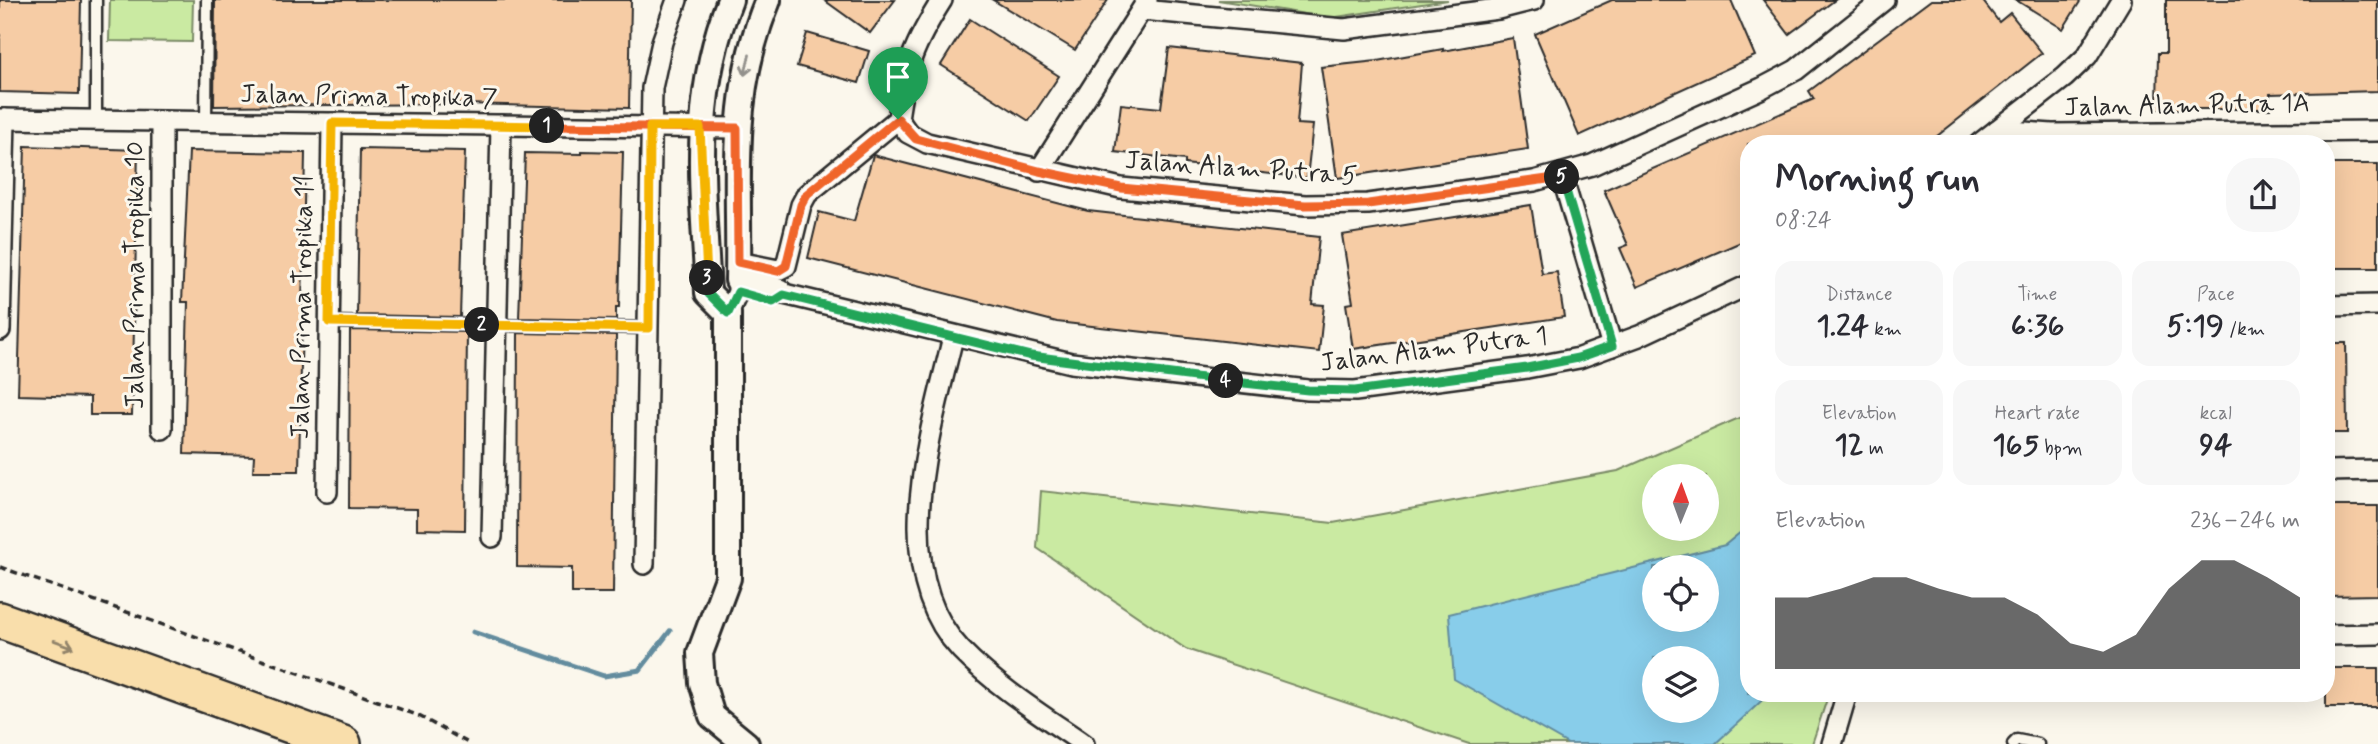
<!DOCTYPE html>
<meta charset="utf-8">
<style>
:root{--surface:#fff;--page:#f7f7f7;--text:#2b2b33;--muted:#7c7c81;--accent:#2b2b2b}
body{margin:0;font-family:Mynerve,sans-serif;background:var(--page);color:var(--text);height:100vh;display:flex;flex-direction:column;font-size:26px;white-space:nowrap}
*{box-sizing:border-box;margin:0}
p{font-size:23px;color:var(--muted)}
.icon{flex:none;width:38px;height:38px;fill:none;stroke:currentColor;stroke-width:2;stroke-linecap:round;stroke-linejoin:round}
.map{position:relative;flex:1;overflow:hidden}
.side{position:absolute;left:1740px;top:135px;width:595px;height:567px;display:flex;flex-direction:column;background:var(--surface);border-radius:28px;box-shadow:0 7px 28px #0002}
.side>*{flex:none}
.needle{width:46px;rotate:1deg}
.tools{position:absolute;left:1642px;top:464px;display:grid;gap:14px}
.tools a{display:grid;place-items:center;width:77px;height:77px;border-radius:50%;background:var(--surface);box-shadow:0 7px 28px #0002;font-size:35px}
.pin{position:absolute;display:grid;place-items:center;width:60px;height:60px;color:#fff;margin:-72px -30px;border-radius:50% 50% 50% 0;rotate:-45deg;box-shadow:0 0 7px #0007}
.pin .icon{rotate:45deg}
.km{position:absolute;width:35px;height:35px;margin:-18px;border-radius:50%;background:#222;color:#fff;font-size:19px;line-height:35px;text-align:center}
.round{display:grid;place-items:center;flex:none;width:74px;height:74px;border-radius:28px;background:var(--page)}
.overview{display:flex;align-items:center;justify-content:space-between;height:119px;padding:0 35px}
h1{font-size:38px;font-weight:700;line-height:52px}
.stats{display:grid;grid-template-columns:repeat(3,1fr);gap:10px;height:119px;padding:7px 35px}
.stats div{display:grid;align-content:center;border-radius:18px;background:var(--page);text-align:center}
.stats b{font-size:30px;font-weight:700}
.stats small{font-size:19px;font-weight:400}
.stats p{font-size:19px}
.chart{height:196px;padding:14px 35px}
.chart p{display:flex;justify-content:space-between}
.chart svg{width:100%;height:126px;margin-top:7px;fill:var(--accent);opacity:.7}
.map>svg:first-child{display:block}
</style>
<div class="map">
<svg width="2378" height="744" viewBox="0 0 2378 744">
<rect width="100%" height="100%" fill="#fbf7ec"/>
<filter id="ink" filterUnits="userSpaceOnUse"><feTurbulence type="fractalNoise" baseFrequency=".0143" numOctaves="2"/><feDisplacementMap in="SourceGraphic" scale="14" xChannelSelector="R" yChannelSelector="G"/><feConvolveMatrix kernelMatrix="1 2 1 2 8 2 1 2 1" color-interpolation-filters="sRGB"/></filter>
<g filter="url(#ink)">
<g fill="#caeaa2" stroke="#7a8a66" stroke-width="2" fill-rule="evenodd">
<polygon points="110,0 193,0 192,42 109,41"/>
<polygon points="1218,0 1448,0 1330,18"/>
<path d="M1748,414V693H1829L1812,744H1469L1186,649L1037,548L1041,491L1333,523L1618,471ZM1654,476H1706V528H1654ZM1654,567H1706V620H1654ZM1654,658H1706V710H1654Z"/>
</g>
<path fill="#88cdea" stroke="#638c9e" stroke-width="2" fill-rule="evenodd" d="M1748,526V693H1770L1715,744H1568L1454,679L1449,614L1725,545ZM1654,567H1706V620H1654ZM1654,658H1706V710H1654Z"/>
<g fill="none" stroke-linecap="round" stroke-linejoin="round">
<polyline stroke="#638c9e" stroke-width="5" points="473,632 604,676 640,670 670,631"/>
</g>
<g fill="#f6cca5" stroke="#2b2b2b" stroke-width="2">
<polygon points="0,0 81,0 79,94 0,92"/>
<polygon points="215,0 631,0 629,108 461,104 214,106"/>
<polygon points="824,0 895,0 870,33"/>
<polygon points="993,0 1108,0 1075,50"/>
<polygon points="1612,0 1731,0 1755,56 1579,136 1535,34"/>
<polygon points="1763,0 1835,0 1789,34"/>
<polygon points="1931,0 1982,0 1999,22 2010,13 2042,53 1927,144 1748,144 1748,239 1637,287 1620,248 1628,245 1604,190 1814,99 1809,91"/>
<polygon points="2016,0 2081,0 2063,29"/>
<polygon points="2166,0 2378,0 2378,91 2270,94 2270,109 2157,109 2158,53 2166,53"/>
<polygon points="970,19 1059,76 1029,121 941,65"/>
<polygon points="807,33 869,51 859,83 797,66"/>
<polygon points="1513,38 1528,149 1337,178 1321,67 1377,61 1443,49 1443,51"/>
<polygon points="1169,48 1302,63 1297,124 1313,125 1307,178 1185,164 1185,160 1115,152 1121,104 1161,108"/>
<polygon points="25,146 138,150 132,415 90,415 90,397 18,395"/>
<polygon points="360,149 465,151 460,317 357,315"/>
<polygon points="189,151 305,153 299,471 253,471 254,456 184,454 188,302 182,302"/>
<polygon points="582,151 623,152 619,307 616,307 616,320 519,318 525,153 582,154"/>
<polygon points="873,155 1088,211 1319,237 1312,304 1324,305 1319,352 1057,322 808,258 819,212 854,221"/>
<rect x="2326" y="164" width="52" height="104"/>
<polygon points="1531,205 1542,274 1557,272 1564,317 1353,349 1346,304 1353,303 1342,235"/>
<polygon points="350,330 467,332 465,530 417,529 417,509 349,508"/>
<polygon points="518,333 616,335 613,593 572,593 572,568 517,567"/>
<polygon points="2326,343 2346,343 2347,433 2326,433"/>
<polygon points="2326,506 2378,506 2378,595 2326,596"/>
<rect x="2326" y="668" width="52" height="39"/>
</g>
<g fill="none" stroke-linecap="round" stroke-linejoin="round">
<g stroke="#2b2b2b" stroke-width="15">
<g id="service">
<polyline points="96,120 96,0"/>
<polyline points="206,122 207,0"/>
<polyline points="329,322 649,328"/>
<polyline points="2013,744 2017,740 2038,744"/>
</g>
</g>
<g stroke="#2b2b2b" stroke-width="24">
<g id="minor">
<path d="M942,0C914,44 905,67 898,119L908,133L927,143L1121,188L1305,205L1368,204L1534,181L1592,165L1762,88L1796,70L1884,0"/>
<polyline points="1142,10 1344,29 1498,9 1534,0"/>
<polyline points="0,119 737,128"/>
<polyline points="1997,130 2052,134 2378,131"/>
<polyline points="1979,144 2065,77 2087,56 2121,0"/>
<polyline points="1039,171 1147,1"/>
<polyline points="1562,176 1612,346"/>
<polyline points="738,262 778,270 786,266 801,205 807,194 898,119"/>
<polyline points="784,294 1071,363 1308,390 1355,391 1527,368 1579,358 1639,336 1748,285"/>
<polyline points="2326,306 2378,305"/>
<polyline points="728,313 738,292 738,280 780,289 784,294"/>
<polyline points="0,330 5,119"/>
<path d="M953,337C931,430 885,570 961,650C997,687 1042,715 1084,744"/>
<polyline points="162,429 162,121"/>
<polyline points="2326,471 2378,470"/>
<polyline points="327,492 332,123"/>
<polyline points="492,537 501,125"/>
<polyline points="644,564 652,88 662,42 677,0"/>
<polyline points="2326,635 2378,634"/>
<polyline points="1832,744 1847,693"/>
</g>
</g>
<g stroke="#2b2b2b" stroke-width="30">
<g id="tertiary">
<path d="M730,0C690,100 703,189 708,293L728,313V578L700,653L702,683L712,716L746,744"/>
<path d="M738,280C740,179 728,97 768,0"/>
</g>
</g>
<g stroke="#2b2b2b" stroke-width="40">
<polyline id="motorway" points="0,620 343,744"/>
</g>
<polyline stroke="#2b2b2b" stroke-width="3.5" stroke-dasharray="7 5" stroke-linecap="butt" points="0,567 417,715 470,744"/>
<use href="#service" stroke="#fbf7ec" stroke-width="10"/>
<use href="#minor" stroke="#fbf7ec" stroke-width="19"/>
<use href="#tertiary" stroke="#fbf7ec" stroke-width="24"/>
<use href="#motorway" stroke="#f9deab" stroke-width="35"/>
</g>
<defs><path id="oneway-shaft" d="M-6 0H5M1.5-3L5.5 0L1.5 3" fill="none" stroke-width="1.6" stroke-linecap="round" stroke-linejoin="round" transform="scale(1.75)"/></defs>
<use stroke="#93918c" href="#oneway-shaft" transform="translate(747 65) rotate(104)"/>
<use stroke="#92846b" href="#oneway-shaft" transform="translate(64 644) rotate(20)"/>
</g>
<g fill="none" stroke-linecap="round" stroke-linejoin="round" filter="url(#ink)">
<g stroke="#fff" stroke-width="14">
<polyline id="split-1" points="547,126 737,128 738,262 778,271 786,266 801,205 807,194 898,119"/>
</g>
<g stroke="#fff" stroke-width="14">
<polyline id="split-2" points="482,325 329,322 332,123 547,126"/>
</g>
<g stroke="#fff" stroke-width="14">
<polyline id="split-3" points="482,325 649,328 650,127 700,127 707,278"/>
</g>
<g stroke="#fff" stroke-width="14">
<polyline id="split-4" points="707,278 708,293 728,313 738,292 773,302 784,295 1031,356 1226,381"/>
</g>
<g stroke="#fff" stroke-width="14">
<polyline id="split-5" points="1226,381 1308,390 1355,391 1527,368 1578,358 1612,346 1562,177"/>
</g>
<g stroke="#fff" stroke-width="14">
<polyline id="split-6" points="898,119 916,139 1039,171 1121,188 1305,205 1368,204 1562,177"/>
</g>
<use href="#split-1" stroke="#f0652b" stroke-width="9"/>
<use href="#split-2" stroke="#f5b400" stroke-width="9"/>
<use href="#split-3" stroke="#f5b400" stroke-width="9"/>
<use href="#split-4" stroke="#22a559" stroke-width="9"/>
<use href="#split-5" stroke="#22a559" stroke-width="9"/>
<use href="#split-6" stroke="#f0652b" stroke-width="9"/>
</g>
<g text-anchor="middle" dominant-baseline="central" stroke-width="6" stroke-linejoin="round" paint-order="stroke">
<g font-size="26" fill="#2b2b2b" stroke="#fbf7ec">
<text transform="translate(369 97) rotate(1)">Jalan Prima Tropika 7</text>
<text transform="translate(2187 106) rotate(-1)">Jalan Alam Putra 1A</text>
<text transform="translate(1241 169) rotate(4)">Jalan Alam Putra 5</text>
<text transform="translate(136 275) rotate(-90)">Jalan Prima Tropika 10</text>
<text transform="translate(303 307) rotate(-89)">Jalan Prima Tropika 11</text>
<text transform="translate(1434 350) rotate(-7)">Jalan Alam Putra 1</text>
</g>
</g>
</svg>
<div class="tools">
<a><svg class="needle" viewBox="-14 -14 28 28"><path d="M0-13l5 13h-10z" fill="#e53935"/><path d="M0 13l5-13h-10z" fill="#7c7c81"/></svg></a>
<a><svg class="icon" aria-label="locate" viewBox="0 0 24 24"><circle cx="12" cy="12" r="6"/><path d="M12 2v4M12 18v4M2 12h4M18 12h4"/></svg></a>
<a><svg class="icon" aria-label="layers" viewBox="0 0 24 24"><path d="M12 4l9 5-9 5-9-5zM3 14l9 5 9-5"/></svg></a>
</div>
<div class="pin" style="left:898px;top:119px;background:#1e9e55"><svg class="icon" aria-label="arrive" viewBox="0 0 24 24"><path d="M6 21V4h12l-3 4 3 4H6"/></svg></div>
<b class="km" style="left:547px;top:126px">1</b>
<b class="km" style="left:482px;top:325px">2</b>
<b class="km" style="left:707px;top:278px">3</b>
<b class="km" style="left:1226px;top:381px">4</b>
<b class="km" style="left:1562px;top:177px">5</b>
<section class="side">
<div class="overview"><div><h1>Morning run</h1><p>08:24</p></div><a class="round"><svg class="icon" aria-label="share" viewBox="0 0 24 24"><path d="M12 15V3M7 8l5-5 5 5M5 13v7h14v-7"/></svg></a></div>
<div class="stats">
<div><p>Distance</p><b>1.24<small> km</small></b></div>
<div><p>Time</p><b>6:36</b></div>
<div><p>Pace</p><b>5:19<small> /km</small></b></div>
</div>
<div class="stats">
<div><p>Elevation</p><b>12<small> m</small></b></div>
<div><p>Heart rate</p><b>165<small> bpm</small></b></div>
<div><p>kcal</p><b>94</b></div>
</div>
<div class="chart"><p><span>Elevation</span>236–246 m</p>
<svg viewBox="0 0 160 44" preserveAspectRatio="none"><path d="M0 44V19L10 19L20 16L30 12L40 12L50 16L60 19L70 19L80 25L90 35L100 38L110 32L120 16L130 6L140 6L150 12L160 19V44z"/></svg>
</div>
</section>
</div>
